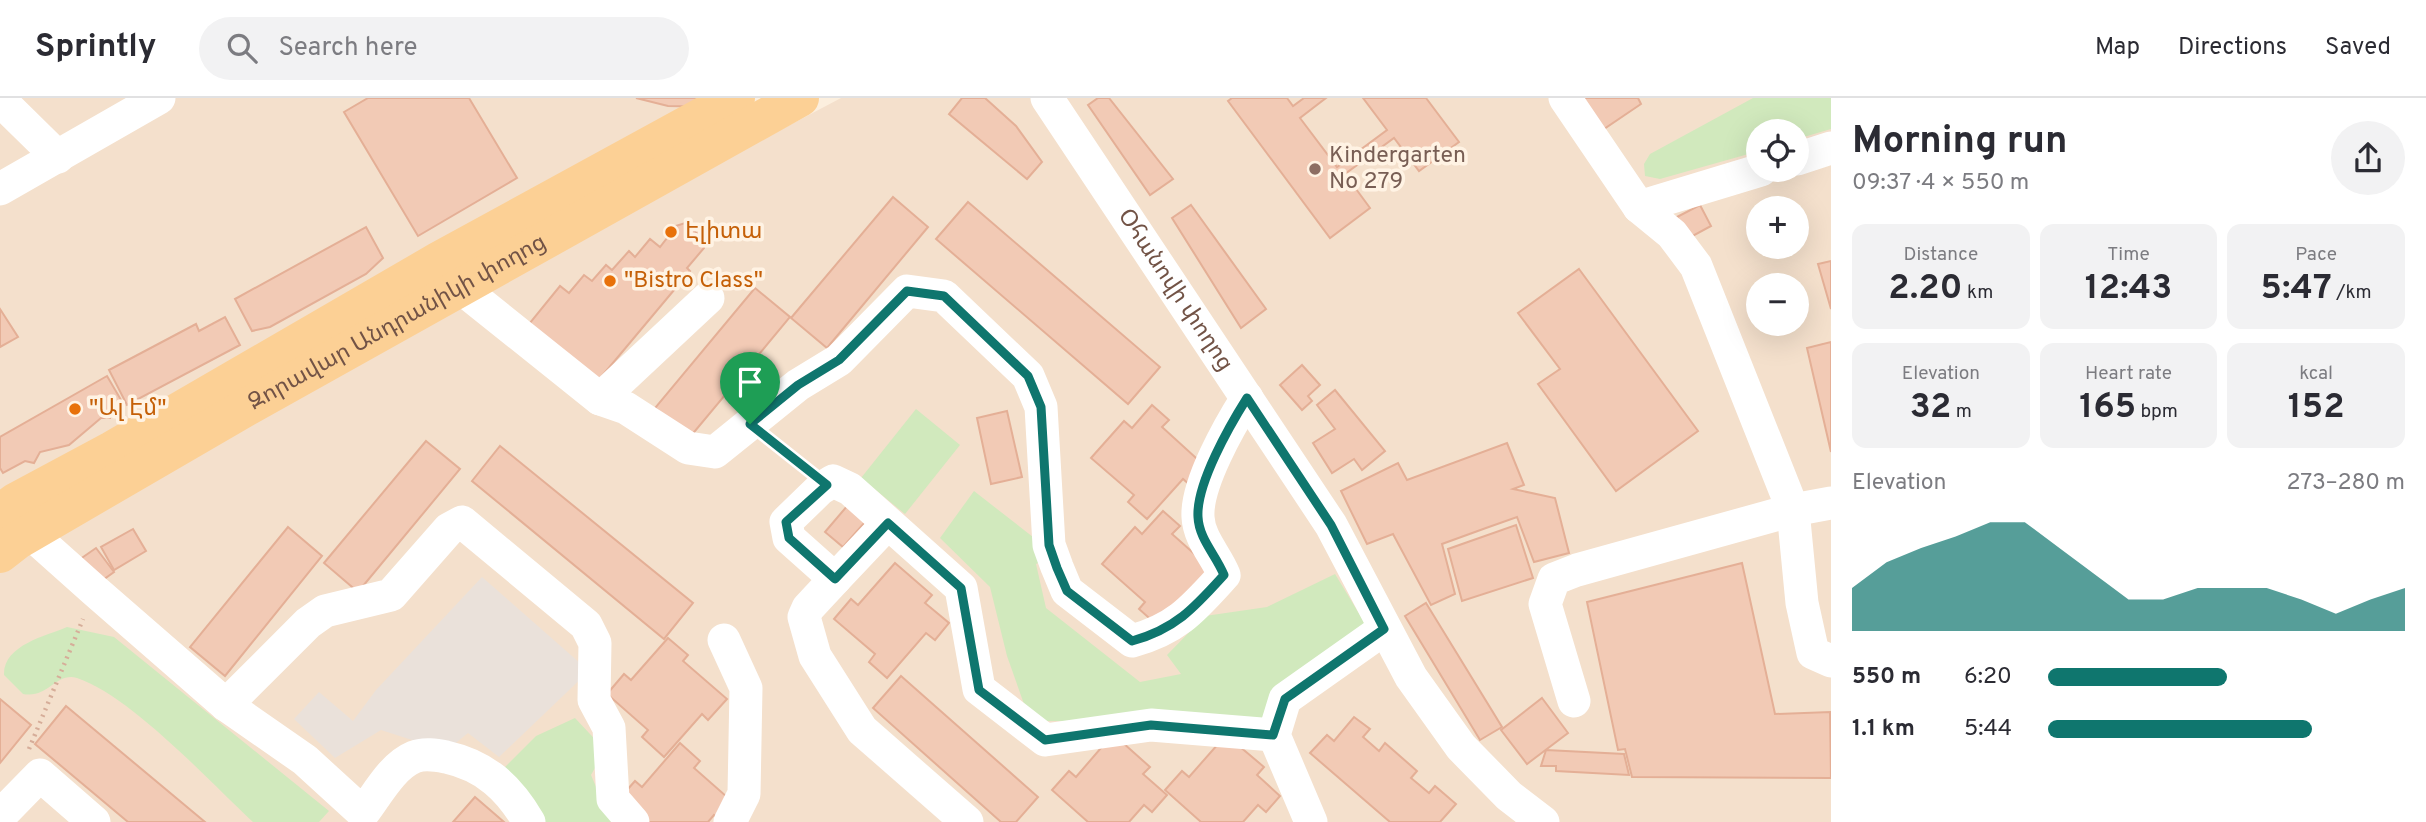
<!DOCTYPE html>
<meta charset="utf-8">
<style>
:root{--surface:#fff;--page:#f2f2f3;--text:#2b2b33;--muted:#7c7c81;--line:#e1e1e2;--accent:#0f766e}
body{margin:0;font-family:Overpass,"Noto Sans Armenian",sans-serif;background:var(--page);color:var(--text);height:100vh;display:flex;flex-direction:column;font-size:26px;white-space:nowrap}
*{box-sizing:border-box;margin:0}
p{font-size:23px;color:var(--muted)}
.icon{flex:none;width:38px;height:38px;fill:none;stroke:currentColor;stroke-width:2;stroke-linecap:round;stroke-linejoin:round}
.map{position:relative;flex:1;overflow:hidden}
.panel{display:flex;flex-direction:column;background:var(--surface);width:595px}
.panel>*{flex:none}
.tools{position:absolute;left:1746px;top:21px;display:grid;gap:14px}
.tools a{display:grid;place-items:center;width:63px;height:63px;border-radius:50%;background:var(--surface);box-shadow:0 7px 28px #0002;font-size:35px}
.pin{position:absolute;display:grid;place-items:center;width:60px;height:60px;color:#fff;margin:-72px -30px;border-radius:50% 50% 50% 0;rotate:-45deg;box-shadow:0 0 7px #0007}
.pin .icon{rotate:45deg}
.round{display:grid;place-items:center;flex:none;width:74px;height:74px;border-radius:37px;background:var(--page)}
.summary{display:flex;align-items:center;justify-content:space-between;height:119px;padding:0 21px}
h1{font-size:38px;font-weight:700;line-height:52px}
.figures{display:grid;grid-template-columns:repeat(3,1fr);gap:10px;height:119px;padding:7px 21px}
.figures div{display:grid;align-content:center;border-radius:14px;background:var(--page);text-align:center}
.figures b{font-size:35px;font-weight:700}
.figures small{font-size:19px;font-weight:400}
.figures p{font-size:19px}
.chart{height:196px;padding:14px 21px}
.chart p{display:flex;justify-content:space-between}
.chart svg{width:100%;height:126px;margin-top:7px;fill:var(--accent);opacity:.7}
ul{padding:0 21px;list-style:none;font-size:23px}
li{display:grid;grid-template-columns:112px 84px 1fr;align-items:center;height:52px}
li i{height:18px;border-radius:9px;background:var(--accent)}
header{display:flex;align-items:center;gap:42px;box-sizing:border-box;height:98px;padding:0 35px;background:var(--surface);border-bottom:2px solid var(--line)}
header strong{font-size:33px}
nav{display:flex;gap:38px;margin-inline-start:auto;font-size:24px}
.search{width:490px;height:63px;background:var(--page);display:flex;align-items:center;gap:18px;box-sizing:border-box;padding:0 24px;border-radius:38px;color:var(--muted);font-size:26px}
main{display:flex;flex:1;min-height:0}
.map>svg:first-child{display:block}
</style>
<header>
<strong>Sprintly</strong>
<div class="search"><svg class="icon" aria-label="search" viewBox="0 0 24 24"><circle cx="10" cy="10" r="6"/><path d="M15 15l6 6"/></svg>Search here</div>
<nav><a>Map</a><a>Directions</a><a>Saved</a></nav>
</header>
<main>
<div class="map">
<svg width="1831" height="724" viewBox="0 0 1831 724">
<rect width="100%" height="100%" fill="#fcefde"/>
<g fill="#f4e0cc" fill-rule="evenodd">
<polygon points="0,0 718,0 0,409"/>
<path d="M841,0H1831V724H0V473L478,192ZM1759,33H1797V72H1759ZM1759,110H1797V149H1759ZM1759,187H1797V226H1759Z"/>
</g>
<polygon fill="#eae1da" points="482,479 589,573 499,659 468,635 446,653 381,632 335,660 294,621 319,594 353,623 376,592"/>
<g fill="#d1e9bd">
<polygon points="1753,0 1831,0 1831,31 1797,41 1797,33 1759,33 1759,53 1660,81 1645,78 1644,66 1650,56"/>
<polygon points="916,311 960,347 905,416 861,380"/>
<polygon points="974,393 1056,457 1036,466 1046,510 1140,584 1181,576 1167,557 1205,518 1267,509 1335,476 1374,540 1262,632 1131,623 1030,623 1007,558 990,489 940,440"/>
<path d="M67,529L114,539L329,713L319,724H253C210,684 131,598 77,580C56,574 48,601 23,596L4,577C3,547 46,538 67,529Z"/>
<polygon points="575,620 605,652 591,677 611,724 540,724 499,675 536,638"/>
</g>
<g fill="#f2cab5" stroke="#e4af96" stroke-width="2">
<polygon points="368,0 469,0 517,80 418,138 344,14"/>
<polygon points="636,0 717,0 716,9 668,8"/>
<polygon points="962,0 985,0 1016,28 1042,64 1027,81 949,16"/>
<polygon points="1098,0 1109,0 1173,81 1150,97 1088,7"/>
<polygon points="1232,0 1287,0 1293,8 1304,0 1326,0 1300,20 1337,69 1387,32 1363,0 1426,0 1459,44 1419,73 1394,40 1345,76 1370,110 1330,140 1228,3"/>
<polygon points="1575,0 1638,0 1641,6 1598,35"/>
<polygon points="893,99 928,129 827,250 791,220"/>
<polygon points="968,104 1160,269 1128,306 936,141"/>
<polygon points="1191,107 1266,211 1241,230 1172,120"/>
<polygon points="1700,107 1711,128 1689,140 1677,119"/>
<polygon points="685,125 700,138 704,150 687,170 690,173 597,284 529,226 560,188 569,195 584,177 592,183 606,167 612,172 629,153 635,159 650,141 660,149 667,140 666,131"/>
<polygon points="366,129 383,160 366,176 270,229 252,233 235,201"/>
<polygon points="1831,163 1831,211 1818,166"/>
<polygon points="1579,171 1698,333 1616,393 1538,286 1560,271 1518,215"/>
<polygon points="755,190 790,219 690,339 655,310"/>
<polygon points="0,211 18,239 0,249"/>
<polygon points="225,219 240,247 127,307 109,272 196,226 199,233"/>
<polygon points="1831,244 1831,354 1807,250"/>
<polygon points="1302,267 1320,287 1308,298 1312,303 1302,312 1280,287"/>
<polygon points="107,278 124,307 111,314 110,320 101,320 69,347 40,354 34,365 25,363 3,375 0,370 0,339"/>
<polygon points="1335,292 1385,353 1362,372 1354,361 1332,375 1313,345 1335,331 1317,307"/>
<polygon points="1152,307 1169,322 1162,329 1206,369 1190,387 1183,381 1147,421 1128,404 1134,397 1091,360 1124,323 1132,330"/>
<polygon points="1007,313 1022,379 991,386 977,320"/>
<polygon points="426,343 460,371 358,494 324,465"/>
<polygon points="1507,345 1524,387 1513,391 1555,400 1569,455 1534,464 1517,419 1486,430 1442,446 1455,496 1431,507 1393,436 1367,446 1341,393 1398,365 1407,382"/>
<polygon points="500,348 693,505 664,541 472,383"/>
<polygon points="848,407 866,423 843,449 825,434"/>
<polygon points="1163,413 1180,428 1172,436 1217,476 1158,528 1139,511 1145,504 1102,466 1135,429 1142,436"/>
<polygon points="1516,427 1533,480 1462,503 1448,451"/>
<polygon points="288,429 322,458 225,578 190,549"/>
<polygon points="133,431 146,453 114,472 101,449"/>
<polygon points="96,450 114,474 93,489 76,464"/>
<polygon points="895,465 932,497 925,505 949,525 935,542 926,535 887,580 869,564 875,556 834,521 851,501 858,507"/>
<polygon points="1742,465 1775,616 1830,614 1831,680 1632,679 1625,651 1618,652 1587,504"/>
<polygon points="1426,505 1502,629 1480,642 1405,518"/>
<polygon points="668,540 688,557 683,563 727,601 708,622 702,616 664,659 642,639 648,632 607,596 624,576 631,582"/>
<polygon points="901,578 1038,699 1016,724 1001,724 873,610"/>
<polygon points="1542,600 1568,635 1527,666 1501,632"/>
<polygon points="0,601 31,627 0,665"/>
<polygon points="66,608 205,724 128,724 35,646"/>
<polygon points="1354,619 1370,631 1363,639 1379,653 1385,645 1417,673 1411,680 1429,695 1435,688 1456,706 1440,724 1390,724 1310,655 1327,637 1334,643"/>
<polygon points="1113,636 1150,669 1143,676 1167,697 1152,714 1144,707 1129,724 1088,724 1052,692 1069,673 1076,679"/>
<polygon points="1226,637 1264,669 1257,677 1280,698 1266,714 1258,707 1243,724 1201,724 1165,692 1182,673 1189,679"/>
<polygon points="680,645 700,663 694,670 735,706 720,722 714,717 708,724 646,724 619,701 635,683 642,689"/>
<polygon points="1546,652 1624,656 1629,677 1556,673 1556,668 1541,668"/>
<polygon points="475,699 504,724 453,724"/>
</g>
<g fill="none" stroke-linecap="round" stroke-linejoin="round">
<g stroke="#d6ad99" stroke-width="4.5" stroke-dasharray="2 5" stroke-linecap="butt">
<polyline points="773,344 804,369"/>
<polyline points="29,651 83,521"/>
</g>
<g stroke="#fff" stroke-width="33">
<path id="s1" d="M1047,0L1331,427L1411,579L1461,649L1509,698L1543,724"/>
<polyline points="1565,0 1639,109 1672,136 1696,168 1793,412 1802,505 1813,555 1831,563"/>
<polyline points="0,2 58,59"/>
<polyline points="1797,61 1831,50"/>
<polyline points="0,91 159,0"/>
<polyline points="1639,109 1761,72"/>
<path d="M446,172L460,189L600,301L626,310L688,350L715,354L798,287L839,262L907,193L944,198L1028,278L1041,309L1049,447L1057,469L1067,493L1132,543C1177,531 1194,510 1224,477C1216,457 1199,441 1198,419C1196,386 1230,327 1247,300"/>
<polyline points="600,301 708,200"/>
<path d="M19,413L30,435L95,493L226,607L305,662L363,715C377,697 392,668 414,659C424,655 436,657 446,659C486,668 509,690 529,724"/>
<polyline points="888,425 835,481 789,440 786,424 820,391 833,383 850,391 961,490 979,591 1045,642 1151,627 1274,637"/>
<polyline points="835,481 808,510 804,519 815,558 862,632 967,724"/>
<polyline points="724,542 746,590 744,696 730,724"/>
<polyline points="1574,603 1545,506 1554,481 1577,472 1793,412 1831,405"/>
<polyline points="226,607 308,525 325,513 391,497 449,431 462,424 586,527 595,545 594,602 609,630 613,701 633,724"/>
<polyline points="0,718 40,677 94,724"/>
<polyline points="1311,724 1274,637 1285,601 1384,531"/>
</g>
<g stroke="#fcd095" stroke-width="38">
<polyline points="0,415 15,404 112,352 438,163 736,0"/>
<path id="s2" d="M0,456L18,442L245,310L800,0"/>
</g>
</g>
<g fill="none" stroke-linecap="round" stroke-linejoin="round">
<g stroke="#fff" stroke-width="14">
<path id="route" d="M907,193L944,198L1028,278L1041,309L1049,447L1057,470L1067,493L1132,543C1176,531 1195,509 1224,477C1216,457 1199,441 1198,419C1196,386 1230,327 1247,300L1331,427L1384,531L1285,601L1273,637L1151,627L1045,642L979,592L961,490L888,425L835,481L789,440L786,424L827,387L750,326L798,287L839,262Z"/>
</g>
<use href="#route" stroke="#0f766e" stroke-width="9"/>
</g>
<circle fill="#8d6e63" stroke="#fff3e4" stroke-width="2.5" cx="1315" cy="71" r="7"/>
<g fill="#e8710a" stroke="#fff3e4" stroke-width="2.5">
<circle cx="671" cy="134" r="7"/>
<circle cx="610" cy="183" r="7"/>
<circle cx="75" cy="311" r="7"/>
</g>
<g text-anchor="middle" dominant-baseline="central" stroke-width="7" stroke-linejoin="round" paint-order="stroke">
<g font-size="23" fill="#785e54" stroke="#fff3e4" text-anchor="start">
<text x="1329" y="58">Kindergarten<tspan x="1329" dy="26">No 279</tspan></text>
</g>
<g font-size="23" fill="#c56008" stroke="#fff3e4" text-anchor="start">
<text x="685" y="134">Էլիտա</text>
<text x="624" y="183">"Bistro Class"</text>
<text x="89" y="311">"Ալ Էմ"</text>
</g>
<g font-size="23" fill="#725346" stroke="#fff3e4">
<text stroke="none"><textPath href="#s1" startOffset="231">Օհանովի փողոց</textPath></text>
<text stroke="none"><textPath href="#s2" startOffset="460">Զորավար Անդրանիկի փողոց</textPath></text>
</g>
</g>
</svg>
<div class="tools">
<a><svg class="icon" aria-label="locate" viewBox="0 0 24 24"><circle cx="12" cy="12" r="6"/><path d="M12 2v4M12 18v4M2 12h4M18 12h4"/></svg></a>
<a>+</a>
<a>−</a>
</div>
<div class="pin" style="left:750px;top:326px;background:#1e9e55"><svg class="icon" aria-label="arrive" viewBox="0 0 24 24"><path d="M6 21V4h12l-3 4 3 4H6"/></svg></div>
</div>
<section class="panel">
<div class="summary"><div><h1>Morning run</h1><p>09:37 · 4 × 550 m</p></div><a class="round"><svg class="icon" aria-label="share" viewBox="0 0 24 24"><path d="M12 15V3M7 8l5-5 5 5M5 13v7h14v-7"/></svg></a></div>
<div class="figures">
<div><p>Distance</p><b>2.20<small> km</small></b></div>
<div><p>Time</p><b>12:43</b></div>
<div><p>Pace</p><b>5:47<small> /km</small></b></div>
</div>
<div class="figures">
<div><p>Elevation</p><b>32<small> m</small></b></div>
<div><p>Heart rate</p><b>165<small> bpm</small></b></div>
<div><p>kcal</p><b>152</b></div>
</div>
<div class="chart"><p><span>Elevation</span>273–280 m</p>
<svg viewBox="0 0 160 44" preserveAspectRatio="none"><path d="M0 44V29L10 20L20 15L30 11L40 6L50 6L60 15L70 24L80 33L90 33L100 29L110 29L120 29L130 33L140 38L150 33L160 29V44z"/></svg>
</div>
<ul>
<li><b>550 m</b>6:20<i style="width:50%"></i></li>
<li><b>1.1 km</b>5:44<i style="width:74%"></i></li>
</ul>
</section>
</main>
